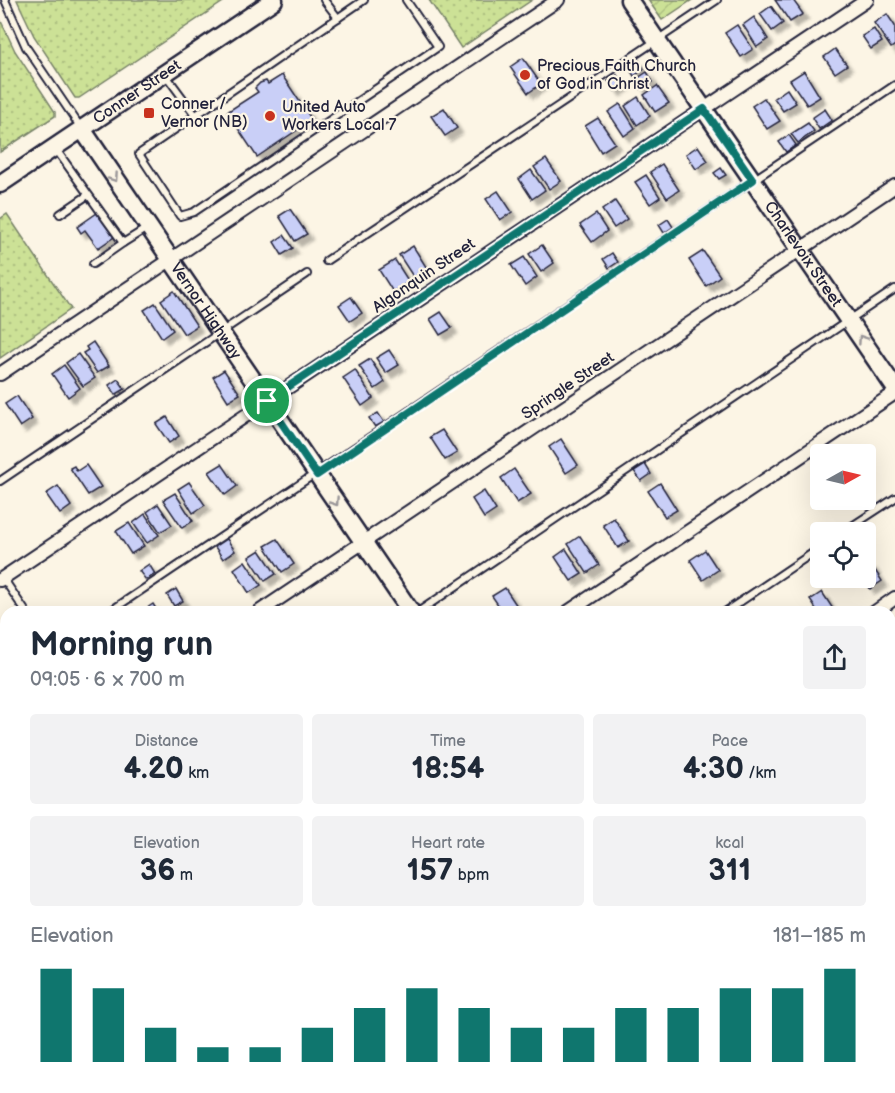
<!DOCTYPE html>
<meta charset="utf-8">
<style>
:root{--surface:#fff;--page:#f2f2f3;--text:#1f2937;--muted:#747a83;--accent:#0f766e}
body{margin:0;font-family:"Balsamiq Sans",sans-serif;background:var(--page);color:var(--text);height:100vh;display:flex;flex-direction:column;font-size:22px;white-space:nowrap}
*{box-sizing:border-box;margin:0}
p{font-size:20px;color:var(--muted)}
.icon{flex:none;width:33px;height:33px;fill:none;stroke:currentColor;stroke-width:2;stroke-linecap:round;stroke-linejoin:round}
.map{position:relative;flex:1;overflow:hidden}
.drawer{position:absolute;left:0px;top:606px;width:896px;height:488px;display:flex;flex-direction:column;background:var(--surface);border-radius:18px 18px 0 0;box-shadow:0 6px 24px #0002}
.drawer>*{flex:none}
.needle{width:39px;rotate:82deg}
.fabs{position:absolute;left:810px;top:444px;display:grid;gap:12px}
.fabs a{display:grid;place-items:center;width:66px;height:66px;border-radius:6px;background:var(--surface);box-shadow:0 6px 24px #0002;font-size:30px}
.pin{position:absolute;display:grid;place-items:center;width:51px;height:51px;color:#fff;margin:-26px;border:3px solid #fff;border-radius:50%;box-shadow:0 2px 6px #0007}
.round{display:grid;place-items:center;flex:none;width:63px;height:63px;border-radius:6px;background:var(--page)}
.head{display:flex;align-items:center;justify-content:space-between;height:102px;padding:0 30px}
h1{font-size:33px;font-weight:600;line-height:45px}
.figures{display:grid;grid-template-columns:repeat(3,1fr);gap:9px;height:102px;padding:6px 30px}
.figures div{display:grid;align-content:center;border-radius:6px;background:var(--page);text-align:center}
.figures b{font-size:30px;font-weight:600}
.figures small{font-size:16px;font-weight:400}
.figures p{font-size:16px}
.chart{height:168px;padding:12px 30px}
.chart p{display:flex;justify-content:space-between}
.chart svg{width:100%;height:108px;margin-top:6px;stroke:var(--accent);stroke-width:6}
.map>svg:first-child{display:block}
</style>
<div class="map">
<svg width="895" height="1093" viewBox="0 0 895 1093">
<defs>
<pattern id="grass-dots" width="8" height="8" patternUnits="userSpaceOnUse" patternTransform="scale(1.5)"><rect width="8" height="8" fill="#cce196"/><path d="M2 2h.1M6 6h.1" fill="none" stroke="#afc182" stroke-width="1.8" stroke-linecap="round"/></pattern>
<pattern id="garden-furrows" width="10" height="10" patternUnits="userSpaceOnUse" patternTransform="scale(1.5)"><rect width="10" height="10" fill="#cce196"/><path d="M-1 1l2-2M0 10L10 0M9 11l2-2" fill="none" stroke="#afc182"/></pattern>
<filter id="shadow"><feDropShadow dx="5.5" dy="5.5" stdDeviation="1.5" flood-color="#0004"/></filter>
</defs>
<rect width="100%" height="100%" fill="#fcf5e5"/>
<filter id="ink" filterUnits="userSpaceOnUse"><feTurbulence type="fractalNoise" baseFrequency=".0167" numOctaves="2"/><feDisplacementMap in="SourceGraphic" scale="12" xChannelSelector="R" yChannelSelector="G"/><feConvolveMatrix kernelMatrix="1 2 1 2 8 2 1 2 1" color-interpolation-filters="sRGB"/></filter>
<g filter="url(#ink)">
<g fill="url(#grass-dots)" stroke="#778268" stroke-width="1.5">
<polygon points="17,0 226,0 79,98 75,98 34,36"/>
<polygon points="429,0 532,0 461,48"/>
<polygon points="0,19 15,51 55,112 55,116 0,152"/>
<polygon points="7,214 71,309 0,358 0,219"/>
<polygon points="6,1010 6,1086 0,1090 0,1014"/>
<polygon points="31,1088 143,1088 135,1093 23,1093"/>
<polygon points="202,1088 237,1088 241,1093 194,1093"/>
</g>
<polygon fill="url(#garden-furrows)" stroke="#778268" stroke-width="1.5" points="648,0 692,0 662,20"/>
<g fill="#c9cff7" stroke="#22223b" stroke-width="1.5" filter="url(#shadow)">
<polygon points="775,0 793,0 803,14 790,22"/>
<polygon points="771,6 783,23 772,31 760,14"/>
<polygon points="887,14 895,26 895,45 891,48 874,23"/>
<polygon points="754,17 768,39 757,47 743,25"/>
<polygon points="737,25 753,49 741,57 725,33"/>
<polygon points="874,29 882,42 871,49 862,36"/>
<polygon points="835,49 847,65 835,73 824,57"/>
<polygon points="523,58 541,84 528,93 510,67"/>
<polygon points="639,60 644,69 634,76 628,67"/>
<polygon points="804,71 820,97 807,105 790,80"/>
<polygon points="647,72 653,82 641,89 635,80"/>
<polygon points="282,75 312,120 257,157 227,112 258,92 255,88 260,83 266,81 268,84"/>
<polygon points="617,75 624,85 615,91 608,81"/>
<polygon points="657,86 669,103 655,112 644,95"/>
<polygon points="787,89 796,103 783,111 774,98"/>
<polygon points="638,97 650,116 637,125 625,106"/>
<polygon points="764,98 780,121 767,129 752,106"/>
<polygon points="620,104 635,128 624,136 608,112"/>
<polygon points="444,108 457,128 445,136 431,116"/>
<polygon points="825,109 832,120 819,129 812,118"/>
<polygon points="598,118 615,143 601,152 585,126"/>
<polygon points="808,123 814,131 798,143 791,134"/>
<polygon points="789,135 796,145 786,152 779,142"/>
<polygon points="698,146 708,161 696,169 686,154"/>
<polygon points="546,159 561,181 549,189 534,167"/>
<polygon points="662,164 679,190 667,198 650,172"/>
<polygon points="721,168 726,175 719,179 714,173"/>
<polygon points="531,170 545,190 532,199 519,179"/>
<polygon points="646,175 660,197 650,204 635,182"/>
<polygon points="498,191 512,212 500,220 486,199"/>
<polygon points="615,201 627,219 614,228 602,210"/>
<polygon points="290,209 307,234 295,241 279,216"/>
<polygon points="97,213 114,237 98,248 85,230 81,233 77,227"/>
<polygon points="596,214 607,231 592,242 580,225"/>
<polygon points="668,219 673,227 664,233 659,225"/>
<polygon points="284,235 293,248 282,255 274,242"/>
<polygon points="542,245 554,263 541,272 529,254"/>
<polygon points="413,246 428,270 414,278 399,255"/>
<polygon points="703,251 720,276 706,286 689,260"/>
<polygon points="612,253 618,262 609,268 603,259"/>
<polygon points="524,257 537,277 525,286 511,265"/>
<polygon points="395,260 409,282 393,292 379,270"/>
<polygon points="174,291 197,326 184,334 161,300"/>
<polygon points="351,297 362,313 350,321 339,305"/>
<polygon points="155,303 173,330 162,338 144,310"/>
<polygon points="441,312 452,328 440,335 430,319"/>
<polygon points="93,342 109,366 97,373 83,353 88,350 86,347"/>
<polygon points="389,350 399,365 386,373 376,358"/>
<polygon points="78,354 95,378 83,386 66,363"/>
<polygon points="370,359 385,382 375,389 359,366"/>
<polygon points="64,365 80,388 68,397 52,374"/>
<polygon points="224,370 240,394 228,401 213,377"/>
<polygon points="355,370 373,398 362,406 343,378"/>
<polygon points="118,379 125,389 115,395 109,385"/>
<polygon points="17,396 32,419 20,427 5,404"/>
<polygon points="378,413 384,422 375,427 369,418"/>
<polygon points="167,417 179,436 169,443 156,424"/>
<polygon points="442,430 457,453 445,460 430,437"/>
<polygon points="561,439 578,465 566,473 549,447"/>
<polygon points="222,464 237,486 225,495 209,472"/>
<polygon points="645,464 651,474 641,481 634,471"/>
<polygon points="86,465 101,487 88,495 70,468 74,466 77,471"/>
<polygon points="514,469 531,494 517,503 501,478"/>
<polygon points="189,482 205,505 193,513 178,489"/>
<polygon points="660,483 677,510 665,517 648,491"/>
<polygon points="58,486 71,506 60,514 46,494"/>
<polygon points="484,491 496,510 484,518 472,499"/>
<polygon points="175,493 193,521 182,528 163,500"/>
<polygon points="158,504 172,525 160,532 147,512"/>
<polygon points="145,514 159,535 147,543 133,523"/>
<polygon points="614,518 629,541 618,548 603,525"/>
<polygon points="129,523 144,546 131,554 116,531"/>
<polygon points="580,536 599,565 587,573 568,544"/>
<polygon points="227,539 235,551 223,559 215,547"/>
<polygon points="277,539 294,564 282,572 265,546"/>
<polygon points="566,549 582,574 571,581 555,557"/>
<polygon points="260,550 276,574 265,581 249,557"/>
<polygon points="705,550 718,570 703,580 690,560"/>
<polygon points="245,561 261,585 249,593 234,569"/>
<polygon points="149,564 155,574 146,580 139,571"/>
<polygon points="871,564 882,581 870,589 863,578 866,578 866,568"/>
<polygon points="505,588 521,612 503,612 492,596"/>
<polygon points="176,589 183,601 174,606 167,595"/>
<polygon points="822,592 835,612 818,612 810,600"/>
<polygon points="153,604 158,612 146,612 144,610"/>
<polygon points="6,766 6,886 0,890 0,770"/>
<polygon points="895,1008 895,1025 890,1016 890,1012"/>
<polygon points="395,1088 407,1088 409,1091 398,1093"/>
<polygon points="663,1088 677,1088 681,1093 666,1093"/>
</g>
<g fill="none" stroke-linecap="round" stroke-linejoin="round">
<g stroke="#22223b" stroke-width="10">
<g id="lane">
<polyline points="5,0 26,47 81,128"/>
<polyline points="324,0 338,18"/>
<polyline points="364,0 139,154 180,216 194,212 438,47 406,0"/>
<polyline points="165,74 196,116"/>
<polyline points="55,148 123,243 147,228"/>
<polyline points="60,214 88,195"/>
<polyline points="326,261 717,0"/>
<polyline points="93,264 123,243"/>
<polyline points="0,481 307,274"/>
<polyline points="843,532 895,498"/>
<polyline points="3,578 26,612"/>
<polyline points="109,612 895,85"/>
<polyline points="418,612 895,289"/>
<polyline points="725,612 820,548"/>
<polyline points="890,703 895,699"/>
<polyline points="890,892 895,888"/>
<polyline points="890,1079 895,1075"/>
<polyline points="358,1088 361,1093"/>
<polyline points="7,1093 15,1088"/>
<polyline points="592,1093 600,1088"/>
<polyline points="869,1093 877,1088"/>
</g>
</g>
<g stroke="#22223b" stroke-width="16">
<g id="street">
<polyline points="0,374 558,0"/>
<polyline points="0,580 867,0"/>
<polyline points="259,612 895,186"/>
<polyline points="568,612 895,393"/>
<polyline points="875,612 895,598"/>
<polyline points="890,797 895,794"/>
<polyline points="890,985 895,981"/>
<polyline points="0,994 6,990"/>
<polyline points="158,1093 166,1088"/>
<polyline points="450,1093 458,1088"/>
</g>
</g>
<g stroke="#22223b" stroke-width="21">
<g id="secondary">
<path id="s1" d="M629,0L895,388"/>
<path id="s2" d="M82,129L411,612"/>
<path id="s3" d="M0,184L274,0"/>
<polyline points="0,713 6,722"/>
<polyline points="260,1088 264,1093"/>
<polyline points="736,1088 740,1093"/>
</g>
</g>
<use href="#lane" stroke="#fcf5e5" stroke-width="6"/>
<use href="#street" stroke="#fcf5e5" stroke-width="12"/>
<use href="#secondary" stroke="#fcf5e5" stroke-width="16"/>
</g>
<defs><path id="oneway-chevron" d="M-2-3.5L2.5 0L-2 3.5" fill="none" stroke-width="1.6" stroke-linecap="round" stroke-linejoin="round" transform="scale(1.5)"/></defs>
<g stroke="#9a9698">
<use href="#oneway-chevron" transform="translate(114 178) rotate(56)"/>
<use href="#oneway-chevron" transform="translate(862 339) rotate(-124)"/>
<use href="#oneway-chevron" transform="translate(335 502) rotate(56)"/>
</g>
</g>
<g fill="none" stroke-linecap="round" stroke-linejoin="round" filter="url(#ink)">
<g stroke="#fff" stroke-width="12">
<polygon id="route" points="704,109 753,180 317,475 267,401"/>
</g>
<use href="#route" stroke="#0f766e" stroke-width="8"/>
</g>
<g fill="#c8321e" stroke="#fcf5e5" stroke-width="2">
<circle cx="525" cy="75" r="6"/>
<rect x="143" y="107" width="12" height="12" rx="3"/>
<circle cx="270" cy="116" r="6"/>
</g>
<g text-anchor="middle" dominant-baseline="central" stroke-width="4.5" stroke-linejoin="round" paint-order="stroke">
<g font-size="16" fill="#22223b" stroke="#fcf5e5" text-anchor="start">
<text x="537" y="66">Precious Faith Church<tspan x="537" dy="18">of God in Christ</tspan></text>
<text x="161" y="104">Conner /<tspan x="161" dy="18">Vernor (NB)</tspan></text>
<text x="282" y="107">United Auto<tspan x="282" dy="18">Workers Local 7</tspan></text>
</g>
<g font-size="16" fill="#22223b" stroke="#fcf5e5">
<text stroke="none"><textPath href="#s3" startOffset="165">Conner Street</textPath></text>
<text stroke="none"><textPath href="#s1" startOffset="308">Charlevoix Street</textPath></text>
<text transform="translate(424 276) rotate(-34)">Algonquin Street</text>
<text stroke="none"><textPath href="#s2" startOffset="220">Vernor Highway</textPath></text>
<text transform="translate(568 386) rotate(-34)">Springle Street</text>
</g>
</g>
</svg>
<div class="fabs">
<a><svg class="needle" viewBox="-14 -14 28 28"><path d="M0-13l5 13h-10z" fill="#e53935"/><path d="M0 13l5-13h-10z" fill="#747a83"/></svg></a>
<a><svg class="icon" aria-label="locate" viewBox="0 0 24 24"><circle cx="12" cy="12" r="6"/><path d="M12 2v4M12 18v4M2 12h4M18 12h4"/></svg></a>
</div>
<div class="pin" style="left:267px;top:401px;background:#1e9e55"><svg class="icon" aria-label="arrive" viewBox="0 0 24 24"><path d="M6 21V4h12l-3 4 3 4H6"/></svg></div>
<section class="drawer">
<div class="head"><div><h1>Morning run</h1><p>09:05 · 6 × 700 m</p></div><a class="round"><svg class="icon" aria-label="share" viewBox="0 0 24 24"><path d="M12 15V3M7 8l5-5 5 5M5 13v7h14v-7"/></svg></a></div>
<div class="figures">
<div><p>Distance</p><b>4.20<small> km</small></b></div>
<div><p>Time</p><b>18:54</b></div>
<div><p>Pace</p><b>4:30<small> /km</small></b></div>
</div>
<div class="figures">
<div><p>Elevation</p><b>36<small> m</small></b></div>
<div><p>Heart rate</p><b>157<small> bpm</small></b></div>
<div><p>kcal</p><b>311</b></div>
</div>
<div class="chart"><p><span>Elevation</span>181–185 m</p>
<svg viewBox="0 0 160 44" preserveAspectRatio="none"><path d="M5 44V6M15 44V14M25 44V30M35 44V38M45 44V38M55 44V30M65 44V22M75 44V14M85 44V22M95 44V30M105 44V30M115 44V22M125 44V22M135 44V14M145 44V14M155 44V6"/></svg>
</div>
</section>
</div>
